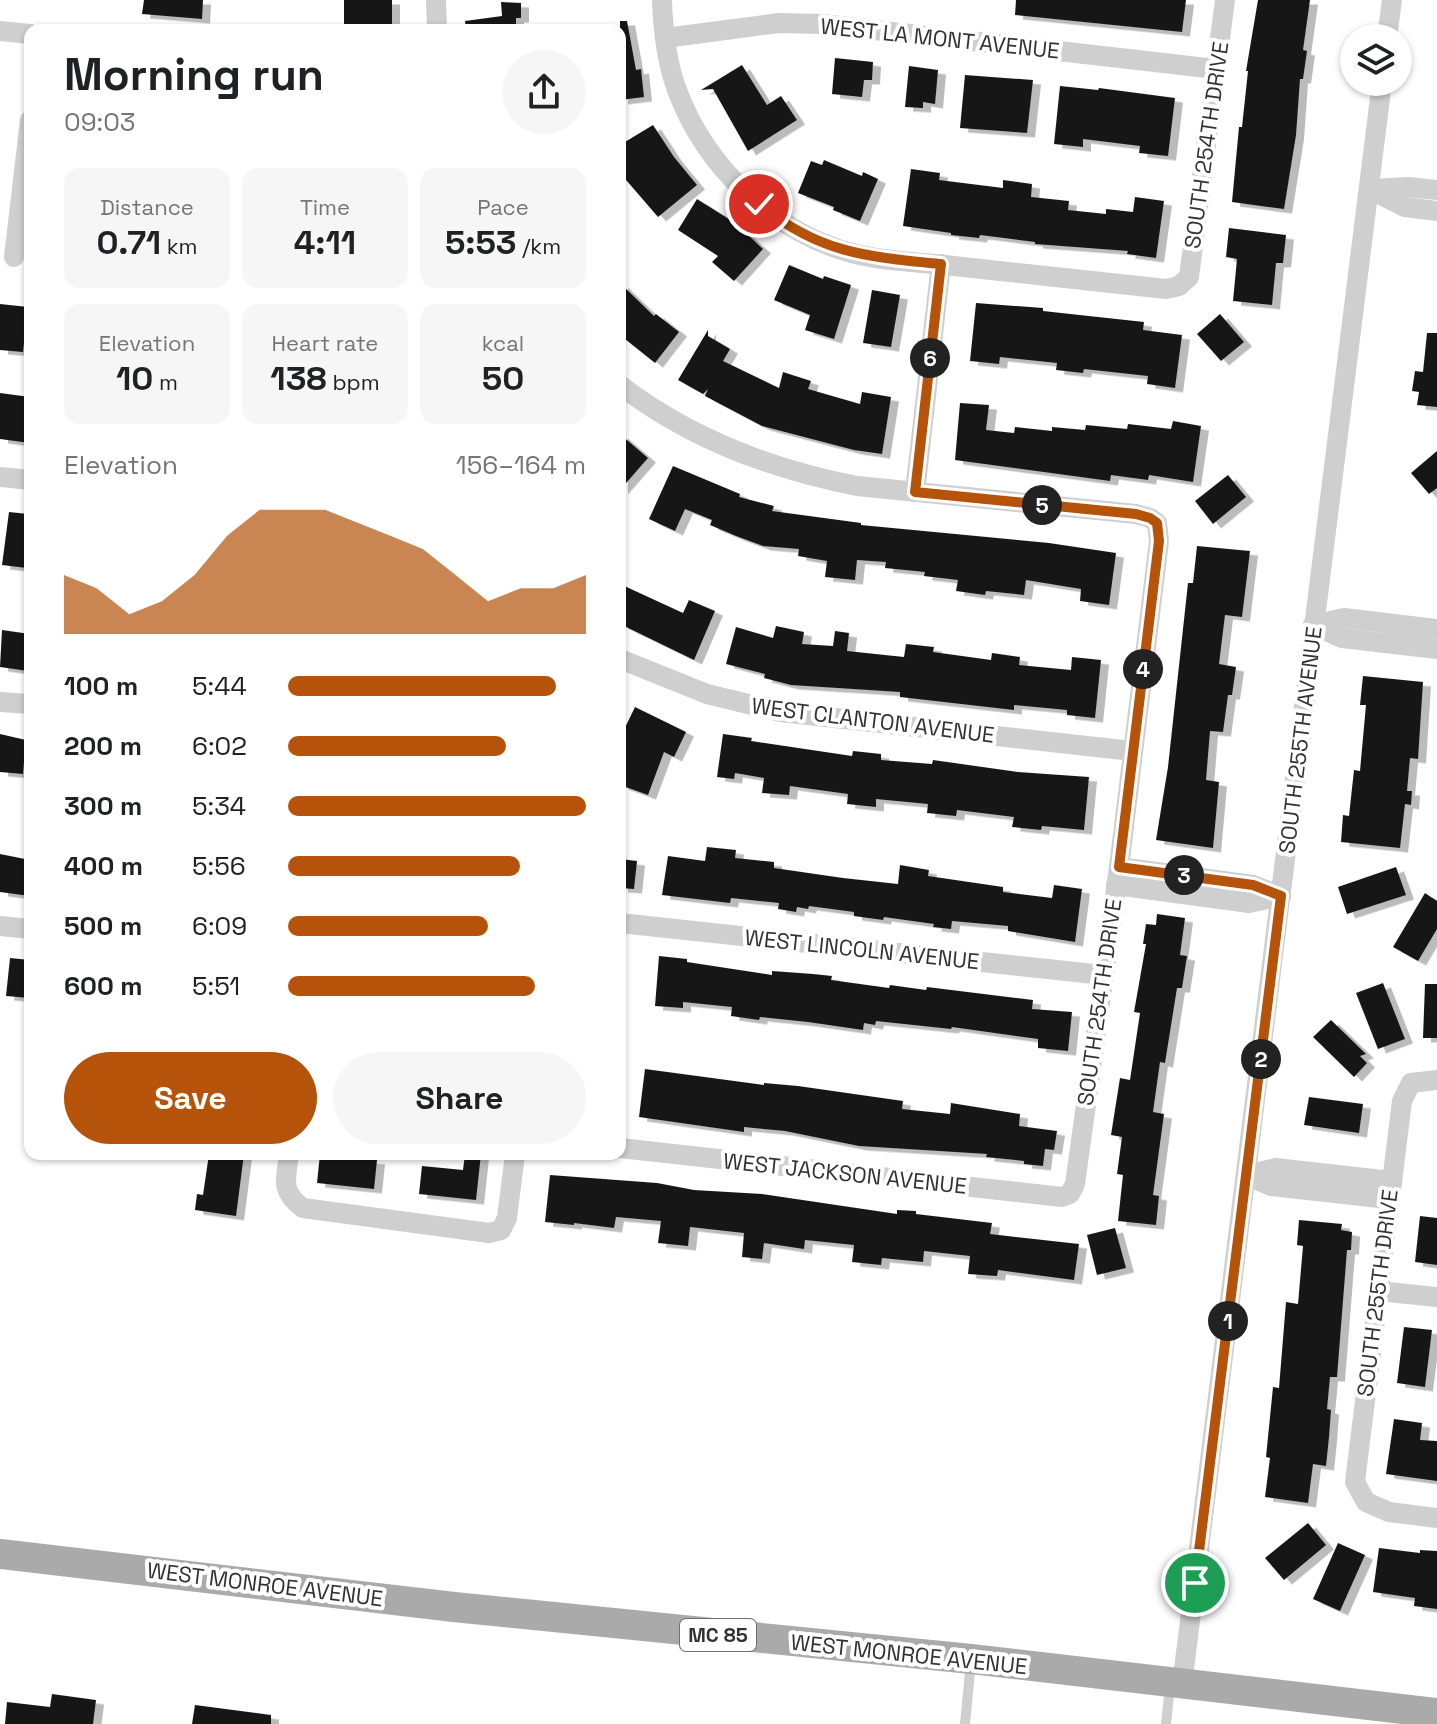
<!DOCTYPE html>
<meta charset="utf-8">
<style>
:root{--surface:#fff;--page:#f6f6f6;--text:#202124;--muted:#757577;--accent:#b45309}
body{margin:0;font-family:"Space Grotesk",sans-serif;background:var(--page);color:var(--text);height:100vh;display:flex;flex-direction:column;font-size:30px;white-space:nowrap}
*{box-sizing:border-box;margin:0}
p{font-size:26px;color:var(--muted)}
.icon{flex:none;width:44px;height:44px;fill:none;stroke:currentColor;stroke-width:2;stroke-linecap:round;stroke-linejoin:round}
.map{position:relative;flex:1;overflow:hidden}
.panel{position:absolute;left:24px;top:24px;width:602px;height:1136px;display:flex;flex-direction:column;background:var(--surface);border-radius:16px;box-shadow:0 2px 6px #0004}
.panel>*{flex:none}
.fabs{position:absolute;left:1340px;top:24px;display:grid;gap:16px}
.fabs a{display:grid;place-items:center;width:72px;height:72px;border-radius:50%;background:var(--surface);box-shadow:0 2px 6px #0004;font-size:40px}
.pin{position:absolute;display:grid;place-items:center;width:68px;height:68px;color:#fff;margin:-34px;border:4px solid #fff;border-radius:50%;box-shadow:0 2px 8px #0007}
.km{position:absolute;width:40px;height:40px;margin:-20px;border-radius:50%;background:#222;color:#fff;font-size:22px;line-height:40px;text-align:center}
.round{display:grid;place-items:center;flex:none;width:84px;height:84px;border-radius:42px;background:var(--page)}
.headline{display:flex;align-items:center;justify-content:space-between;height:136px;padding:0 40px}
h1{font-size:44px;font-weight:800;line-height:60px}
.metrics{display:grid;grid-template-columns:repeat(3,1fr);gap:12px;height:136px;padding:8px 40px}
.metrics div{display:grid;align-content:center;border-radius:16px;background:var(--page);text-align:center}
.metrics b{font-size:34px;font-weight:800}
.metrics small{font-size:22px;font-weight:400}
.metrics p{font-size:22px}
.chart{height:224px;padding:16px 40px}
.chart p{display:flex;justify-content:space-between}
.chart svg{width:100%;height:144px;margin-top:8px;fill:var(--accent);opacity:.7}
.action{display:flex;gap:16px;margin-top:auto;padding:16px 40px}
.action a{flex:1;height:92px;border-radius:48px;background:var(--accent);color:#fff;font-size:32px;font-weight:800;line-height:92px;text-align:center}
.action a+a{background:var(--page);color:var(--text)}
ul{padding:0 40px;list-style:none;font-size:26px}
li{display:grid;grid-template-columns:128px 96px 1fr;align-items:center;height:60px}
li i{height:20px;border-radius:10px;background:var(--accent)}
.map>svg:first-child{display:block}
</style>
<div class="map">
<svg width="1437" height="1724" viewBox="0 0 1437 1724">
<defs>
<filter id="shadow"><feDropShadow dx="8" dy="4.5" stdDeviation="0" flood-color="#0004"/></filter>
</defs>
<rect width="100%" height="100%" fill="#fff"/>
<g fill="#191919" filter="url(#shadow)">
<polygon points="144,0 203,0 202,19 142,14"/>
<rect x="344" y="0" width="48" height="30"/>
<polygon points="1016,0 1186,0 1182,32 1015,15"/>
<polygon points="1258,0 1310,0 1303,50 1307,51 1303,79 1300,79 1296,135 1284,209 1232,202 1239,127 1242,127 1248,71 1246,71"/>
<polygon points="501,2 521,3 521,18 516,18 516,30 466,30 465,21 502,16"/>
<polygon points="620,21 627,21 636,70 641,69 644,97 620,100"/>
<polygon points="835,58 873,62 872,80 864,80 862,97 832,94"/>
<polygon points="742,65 767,105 781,96 797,120 748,151 713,89 701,90"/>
<polygon points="909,66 938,70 935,104 923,102 923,108 905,107"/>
<polygon points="965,75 1033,80 1027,133 960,128"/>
<polygon points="1060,86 1098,90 1099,88 1175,98 1168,156 1139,153 1140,146 1083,139 1083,147 1054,144"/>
<polygon points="653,125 674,157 697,185 658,217 620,173 620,145"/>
<polygon points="824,160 862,176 863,172 878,179 860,221 833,210 834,207 798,193 811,161 822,165"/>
<polygon points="911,169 940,173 939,180 1003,188 1003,180 1032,184 1031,197 1069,201 1068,210 1106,214 1106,209 1133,212 1135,197 1164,201 1156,258 1127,254 1128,251 1035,244 1035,242 980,235 979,238 951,235 951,233 903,226"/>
<polygon points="697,199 735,223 763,249 734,281 712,262 718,256 678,230"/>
<polygon points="1229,228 1286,235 1283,263 1276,263 1272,305 1233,301 1237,259 1226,257"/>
<polygon points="789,265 823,279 824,276 851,285 834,339 805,330 810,315 774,300"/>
<polygon points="620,283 654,316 656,314 679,332 655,363 620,335"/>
<polygon points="872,290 900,295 891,347 863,343"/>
<polygon points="976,303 1043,308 1043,311 1144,322 1143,330 1182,335 1175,388 1147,384 1148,376 1084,369 1083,373 1056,370 1057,363 1000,357 999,364 970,361"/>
<polygon points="0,304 28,307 23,352 0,350"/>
<polygon points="1220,314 1244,342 1221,361 1197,334"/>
<polygon points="708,330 708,336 730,349 723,361 779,388 783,372 811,381 808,389 860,404 862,392 891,397 882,454 854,450 762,426 705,396 708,389 703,394 678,380"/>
<polygon points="1427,333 1437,333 1437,407 1417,405 1419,392 1412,391 1415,371 1423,372"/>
<polygon points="0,393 30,397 30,443 0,439"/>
<polygon points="960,403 989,405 986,430 1014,433 1015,427 1052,431 1052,427 1085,430 1086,425 1127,429 1128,424 1171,429 1173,421 1201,426 1193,482 1149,475 1148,480 1111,475 1110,481 955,460"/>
<polygon points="620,434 648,458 620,490"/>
<polygon points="1437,451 1437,488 1429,494 1411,473"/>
<polygon points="673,466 740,494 739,497 774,506 772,511 861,523 861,525 1049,543 1116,553 1109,605 1080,601 1081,589 1026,580 1024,595 986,591 985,595 956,591 958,580 924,576 925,572 885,568 886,562 857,560 855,580 825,577 827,561 798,556 799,549 763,546 736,536 710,525 712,520 685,509 675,531 649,519"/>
<polygon points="1228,475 1246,497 1213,524 1195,501"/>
<polygon points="9,512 28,514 25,533 30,534 30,560 28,560 27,568 2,565"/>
<polygon points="1197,546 1250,551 1242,617 1225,615 1219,664 1236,667 1232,695 1228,695 1223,732 1210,731 1206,780 1219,782 1213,848 1156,840 1168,767 1188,583 1193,583"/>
<polygon points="620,584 683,613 689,600 715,611 694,660 620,624"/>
<polygon points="776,626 804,632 802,644 833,646 835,631 849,633 847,651 904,657 906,644 934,647 933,652 991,660 992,653 1020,657 1019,665 1071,670 1072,657 1101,660 1095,718 1067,715 1067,710 1014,705 1014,710 900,697 900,692 791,685 764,678 765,674 726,664 736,627 773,638"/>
<polygon points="2,630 30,634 28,671 0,667"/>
<polygon points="1363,676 1423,682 1418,759 1410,758 1407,791 1412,791 1411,805 1405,804 1400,848 1341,842 1343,815 1349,816 1354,770 1360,771 1366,705 1360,705"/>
<polygon points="635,707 686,732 674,757 664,752 648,795 620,785 620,738"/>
<polygon points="0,734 26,740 23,774 0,772"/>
<polygon points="723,734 752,738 751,741 852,756 853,751 881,754 881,760 932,764 933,760 1018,772 1089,777 1084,830 1042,826 1041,830 1012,827 1014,817 957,810 956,816 927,813 928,804 876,799 876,807 847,804 848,794 790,786 789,795 762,793 764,778 735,773 734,779 717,777"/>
<polygon points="707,847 736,850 735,858 774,862 774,868 843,878 898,884 900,865 929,870 928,876 1003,887 1003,892 1052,898 1054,885 1082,889 1075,942 1008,931 1008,926 952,921 951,929 933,927 934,924 884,917 883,920 854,916 854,912 809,906 808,909 797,907 796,912 778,909 779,903 731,898 730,903 662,895 668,856 705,861"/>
<polygon points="0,854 30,860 30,896 0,892"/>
<polygon points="620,859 637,861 634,889 620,888"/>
<polygon points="1396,867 1406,895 1347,914 1338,887"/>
<polygon points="1425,893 1437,901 1437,929 1418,961 1393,947"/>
<polygon points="1157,914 1185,918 1180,955 1187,956 1182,988 1177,988 1165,1063 1160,1062 1153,1112 1164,1114 1153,1195 1159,1196 1156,1225 1118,1221 1123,1175 1117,1174 1122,1137 1111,1135 1120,1078 1130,1080 1140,1013 1134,1012 1146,944 1143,944 1146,924 1156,925"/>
<polygon points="659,956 687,959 687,962 772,975 772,971 813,974 832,976 831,980 889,988 890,985 926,990 927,987 1033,1000 1032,1009 1072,1012 1068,1051 1038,1048 1038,1039 952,1027 951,1029 876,1021 875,1025 864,1023 863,1030 808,1022 760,1017 759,1020 731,1016 732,1007 683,1002 683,1008 655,1006"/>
<polygon points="10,958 30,960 30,998 6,996"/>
<polygon points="1383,983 1405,1039 1378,1049 1356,993"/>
<polygon points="1425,984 1437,984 1437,1038 1423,1038"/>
<polygon points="1331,1020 1366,1054 1360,1056 1367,1063 1354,1077 1313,1037"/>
<polygon points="645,1069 764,1085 764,1083 798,1086 903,1101 902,1109 950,1114 951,1103 1020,1114 1019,1126 1057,1131 1054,1150 1045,1149 1043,1166 1024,1164 1024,1161 986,1157 987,1154 859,1146 785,1131 744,1127 744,1132 639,1117"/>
<polygon points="1309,1097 1363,1104 1359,1133 1304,1125"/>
<polygon points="209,1154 244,1154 236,1216 195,1210 197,1194 203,1195"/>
<polygon points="320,1154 377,1160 374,1189 317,1183"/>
<polygon points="465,1154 481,1154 476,1200 419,1194 422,1166 463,1170"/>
<polygon points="550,1175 657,1183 694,1190 762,1194 897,1214 897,1210 916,1211 916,1214 992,1223 990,1234 1079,1244 1074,1280 998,1270 997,1276 968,1274 970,1256 924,1251 923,1262 882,1258 881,1265 852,1262 854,1245 805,1240 804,1249 764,1243 762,1259 742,1257 744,1233 690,1227 688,1246 658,1243 661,1221 616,1217 614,1228 574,1223 574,1225 545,1222"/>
<polygon points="1420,1216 1437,1218 1437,1265 1415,1262"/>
<polygon points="1299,1220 1342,1224 1341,1230 1352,1232 1351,1250 1347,1250 1337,1377 1330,1377 1327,1409 1331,1410 1329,1437 1326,1466 1313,1464 1308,1503 1265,1497 1270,1458 1266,1457 1273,1387 1279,1388 1286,1302 1298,1304 1303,1246 1297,1245"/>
<polygon points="1115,1228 1126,1268 1097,1275 1087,1235"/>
<polygon points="1404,1327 1432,1330 1425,1387 1397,1383"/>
<polygon points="1394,1419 1422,1423 1420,1440 1437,1441 1437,1481 1386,1474"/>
<polygon points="1308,1523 1326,1545 1284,1580 1265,1558"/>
<polygon points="1338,1543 1365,1555 1340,1611 1313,1599"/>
<polygon points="1379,1548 1420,1553 1420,1550 1437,1551 1437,1609 1414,1606 1415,1598 1373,1592"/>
<polygon points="52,1694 96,1700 93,1724 5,1724 7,1702 50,1707"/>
<polygon points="195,1705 271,1715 271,1724 192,1724"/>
</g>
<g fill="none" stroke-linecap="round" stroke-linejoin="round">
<g stroke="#cfcfcf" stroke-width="10">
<polyline points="965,1724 971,1661"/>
<polyline points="1166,1724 1170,1686"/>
</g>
<g stroke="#cfcfcf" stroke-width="20">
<polyline points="436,0 437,30"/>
<path d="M662,0C663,30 666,61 677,90C705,166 773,232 852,253C885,262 921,262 954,266C1025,274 1095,281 1166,289L1179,286L1189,277L1225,0"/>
<polyline points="0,31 30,34"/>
<polyline points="665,38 779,23 822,24 1216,69"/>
<polyline points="1387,38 1392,0"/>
<polyline points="1369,189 1405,207 1437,211"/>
<polyline points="1373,189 1408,187 1437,190"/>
<polyline points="14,257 30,120"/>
<path d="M620,385C690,439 770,469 857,486L1136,514L1150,518L1157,523L1159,541L1119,867L1075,1184L1070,1194L1062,1197L620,1148"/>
<polyline points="0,477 30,480"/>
<polyline points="915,492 941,264"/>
<polyline points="1313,625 1342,638 1437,649"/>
<polyline points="1313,625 1344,618 1437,629"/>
<polyline points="620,659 707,694 781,712 1132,751"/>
<polyline points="0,702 30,704"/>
<polyline points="1119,867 1253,885 1281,896"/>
<polyline points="1116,885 1249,903 1281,896"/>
<polyline points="620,923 1103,975"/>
<polyline points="0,926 30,929"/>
<polyline points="1437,1080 1411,1083 1402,1101 1355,1482 1366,1502 1389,1512 1437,1518"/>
<path d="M289,1154C286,1180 280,1191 303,1208L489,1233L501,1230L507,1218L515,1154"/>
<polyline points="1246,1175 1276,1168 1391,1181"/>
<polyline points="1246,1175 1271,1186 1389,1199"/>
<polyline points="1378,1291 1437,1297"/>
<polyline points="1182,1685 1382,82"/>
</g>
<polyline stroke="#aaa" stroke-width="30" points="0,1554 454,1607 971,1659 1437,1713"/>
</g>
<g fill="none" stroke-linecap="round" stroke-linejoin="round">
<g stroke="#fff" stroke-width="16">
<path id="route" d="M759,204C818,253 867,257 941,264L915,492L1136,514L1150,518L1157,523L1159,541L1119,867L1253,885L1281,896L1195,1583"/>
</g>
<use href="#route" stroke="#b45309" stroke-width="10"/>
</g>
<g text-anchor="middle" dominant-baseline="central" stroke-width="8" stroke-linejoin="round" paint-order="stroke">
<rect fill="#fff" stroke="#707070" stroke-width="2" x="680" y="1619" width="76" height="32" rx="6"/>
<g font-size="20" font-weight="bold" fill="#323232">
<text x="718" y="1635">MC 85</text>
</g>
<g font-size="22" fill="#323232" stroke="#fff">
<text transform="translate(940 38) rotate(6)">WEST LA MONT AVENUE</text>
<text transform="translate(1206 145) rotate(-82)">SOUTH 254TH DRIVE</text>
<text transform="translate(873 720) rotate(7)">WEST CLANTON AVENUE</text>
<text transform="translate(1300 740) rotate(-83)">SOUTH 255TH AVENUE</text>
<text transform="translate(862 949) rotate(6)">WEST LINCOLN AVENUE</text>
<text transform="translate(1099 1002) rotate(-82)">SOUTH 254TH DRIVE</text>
<text transform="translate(845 1173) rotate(6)">WEST JACKSON AVENUE</text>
<text transform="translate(1377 1293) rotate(-83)">SOUTH 255TH DRIVE</text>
<text transform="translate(265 1584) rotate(7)">WEST MONROE AVENUE</text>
<text transform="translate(909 1654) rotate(6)">WEST MONROE AVENUE</text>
</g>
</g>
</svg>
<div class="fabs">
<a><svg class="icon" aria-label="layers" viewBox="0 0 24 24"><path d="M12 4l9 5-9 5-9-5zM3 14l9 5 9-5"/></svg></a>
</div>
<div class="pin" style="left:1195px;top:1583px;background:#1e9e55"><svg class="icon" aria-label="arrive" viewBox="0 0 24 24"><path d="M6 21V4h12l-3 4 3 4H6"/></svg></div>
<div class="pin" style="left:759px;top:204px;background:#d93025"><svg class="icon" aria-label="check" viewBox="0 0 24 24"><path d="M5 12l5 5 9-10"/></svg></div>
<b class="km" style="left:1228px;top:1321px">1</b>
<b class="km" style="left:1261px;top:1059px">2</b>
<b class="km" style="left:1184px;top:875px">3</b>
<b class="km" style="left:1143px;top:669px">4</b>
<b class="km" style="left:1042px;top:505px">5</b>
<b class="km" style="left:930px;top:358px">6</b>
<section class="panel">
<div class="headline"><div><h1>Morning run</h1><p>09:03</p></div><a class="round"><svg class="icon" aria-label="share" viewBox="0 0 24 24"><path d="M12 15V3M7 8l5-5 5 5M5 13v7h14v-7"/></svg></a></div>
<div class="metrics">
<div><p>Distance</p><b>0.71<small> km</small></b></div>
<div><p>Time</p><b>4:11</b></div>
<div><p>Pace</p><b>5:53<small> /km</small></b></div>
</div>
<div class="metrics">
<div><p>Elevation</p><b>10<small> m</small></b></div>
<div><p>Heart rate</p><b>138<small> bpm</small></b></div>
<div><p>kcal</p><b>50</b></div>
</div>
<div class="chart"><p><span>Elevation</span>156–164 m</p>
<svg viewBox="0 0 160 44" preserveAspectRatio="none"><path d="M0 44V26L10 30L20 38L30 34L40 26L50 14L60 6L70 6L80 6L90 10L100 14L110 18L120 26L130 34L140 30L150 30L160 26V44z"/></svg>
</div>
<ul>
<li><b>100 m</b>5:44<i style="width:90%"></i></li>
<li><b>200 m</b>6:02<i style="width:73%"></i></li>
<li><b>300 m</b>5:34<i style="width:100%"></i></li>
<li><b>400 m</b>5:56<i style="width:78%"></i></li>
<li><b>500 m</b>6:09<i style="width:67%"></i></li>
<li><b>600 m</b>5:51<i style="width:83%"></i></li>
</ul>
<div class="action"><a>Save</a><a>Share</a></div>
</section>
</div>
